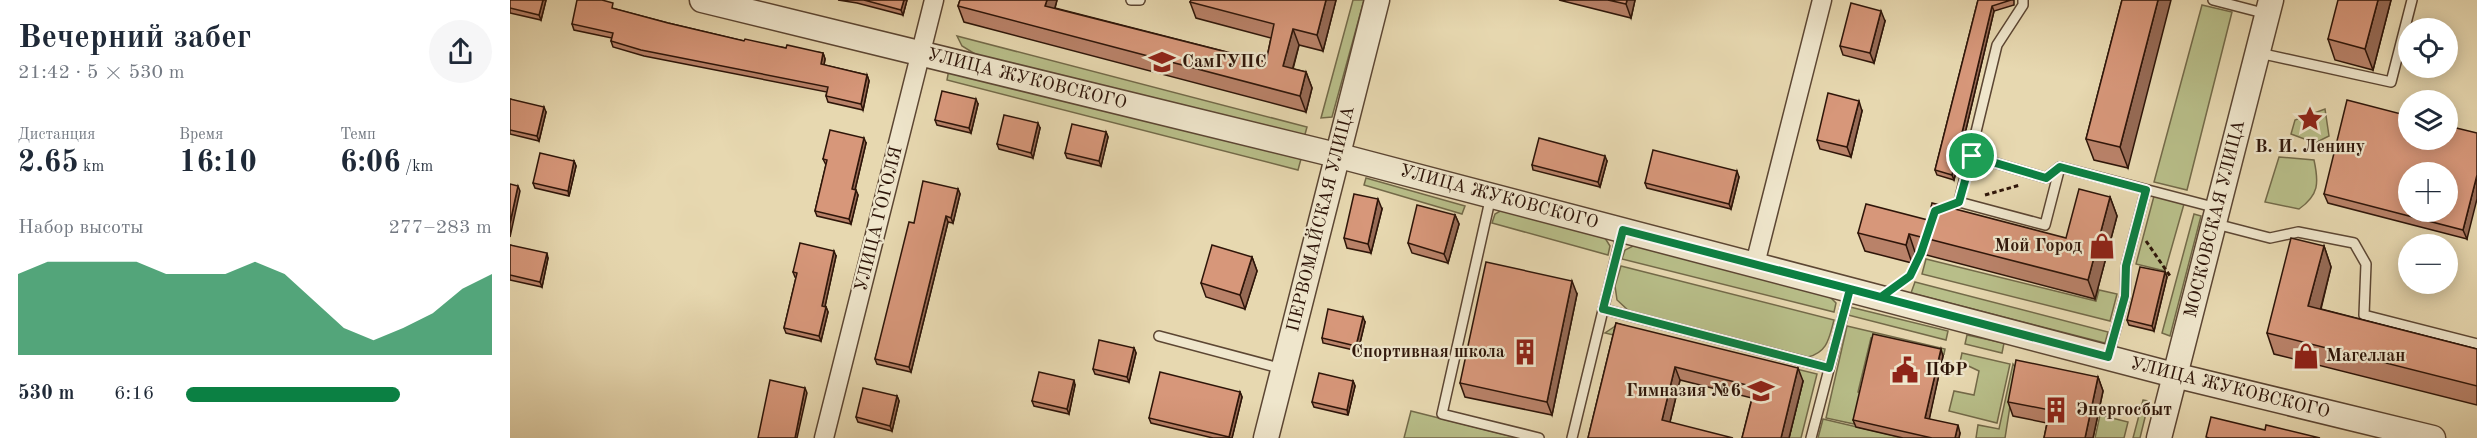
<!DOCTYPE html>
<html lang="ru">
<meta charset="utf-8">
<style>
:root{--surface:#fff;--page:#f6f6f7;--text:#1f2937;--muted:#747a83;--accent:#0b8043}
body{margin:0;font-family:"Old Standard TT",serif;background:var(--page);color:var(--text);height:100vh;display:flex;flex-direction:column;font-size:22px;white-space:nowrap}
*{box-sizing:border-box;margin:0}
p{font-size:20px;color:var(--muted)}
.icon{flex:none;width:33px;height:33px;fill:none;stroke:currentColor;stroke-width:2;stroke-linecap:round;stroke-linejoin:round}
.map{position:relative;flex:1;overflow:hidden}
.side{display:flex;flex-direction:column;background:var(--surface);width:510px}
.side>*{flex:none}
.tools{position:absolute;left:1888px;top:18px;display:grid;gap:12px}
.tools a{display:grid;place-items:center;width:60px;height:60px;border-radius:50%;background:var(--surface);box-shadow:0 3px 15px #0003;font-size:30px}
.pin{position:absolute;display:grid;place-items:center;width:51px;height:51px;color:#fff;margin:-26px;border:3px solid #fff;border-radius:50%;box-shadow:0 2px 6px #0007}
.round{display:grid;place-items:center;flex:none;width:63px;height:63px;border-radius:32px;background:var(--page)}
.headline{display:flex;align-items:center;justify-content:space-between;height:102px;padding:0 18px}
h1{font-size:33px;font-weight:600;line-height:45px}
.stats{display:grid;grid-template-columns:repeat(3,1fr);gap:9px;height:102px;padding:6px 18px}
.stats div{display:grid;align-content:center}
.stats b{font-size:30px;font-weight:600}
.stats small{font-size:16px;font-weight:400}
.stats p{font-size:16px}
.chart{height:168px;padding:12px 18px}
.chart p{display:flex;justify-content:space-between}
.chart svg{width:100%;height:108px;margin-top:6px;fill:var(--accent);opacity:.7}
ul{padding:0 18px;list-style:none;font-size:20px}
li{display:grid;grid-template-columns:96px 72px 1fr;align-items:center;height:45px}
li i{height:15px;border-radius:8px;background:var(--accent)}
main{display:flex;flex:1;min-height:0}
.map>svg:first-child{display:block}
</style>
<main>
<section class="side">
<div class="headline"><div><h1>Вечерний забег</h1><p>21:42 · 5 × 530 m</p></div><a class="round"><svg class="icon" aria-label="share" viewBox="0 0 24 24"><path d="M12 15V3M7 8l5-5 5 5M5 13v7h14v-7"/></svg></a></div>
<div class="stats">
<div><p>Дистанция</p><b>2.65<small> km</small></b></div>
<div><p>Время</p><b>16:10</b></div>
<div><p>Темп</p><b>6:06<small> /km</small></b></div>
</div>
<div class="chart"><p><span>Набор высоты</span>277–283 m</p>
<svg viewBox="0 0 160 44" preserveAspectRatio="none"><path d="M0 44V11L10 6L20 6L30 6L40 6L50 11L60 11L70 11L80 6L90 11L100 22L110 33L120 38L130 33L140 27L150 17L160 11V44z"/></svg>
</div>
<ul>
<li><b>530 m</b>6:16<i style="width:70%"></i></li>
</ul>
</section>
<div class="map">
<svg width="1967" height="438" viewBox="0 0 1967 438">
<rect width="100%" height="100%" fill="#e7d8b0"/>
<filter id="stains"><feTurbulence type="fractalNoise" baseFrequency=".00333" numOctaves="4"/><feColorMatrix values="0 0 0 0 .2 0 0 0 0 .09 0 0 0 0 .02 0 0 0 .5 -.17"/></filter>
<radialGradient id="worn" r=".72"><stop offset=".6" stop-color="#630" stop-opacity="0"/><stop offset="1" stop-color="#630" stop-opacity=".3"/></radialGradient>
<g fill="#b8be89" stroke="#736a49" stroke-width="1.5">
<polygon points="843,0 854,0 822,117 811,118"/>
<polygon points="1692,5 1722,12 1677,190 1644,182"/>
<polygon points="447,36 797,127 794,138 470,57 452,46"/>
<polygon points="439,69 791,159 788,170 437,80"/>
<polygon points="1815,109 1819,136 1805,143 1781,134 1785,120"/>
<path d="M1769,157L1804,160C1809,183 1809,195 1789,209L1755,202Z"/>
<polygon points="856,178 955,206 952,214 854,185"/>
<polygon points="1644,196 1674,204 1655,271 1626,264"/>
<polygon points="992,210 1095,238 1100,246 1098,255 982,223 985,214"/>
<polygon points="1684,214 1691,216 1660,336 1652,333"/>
<polygon points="1125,245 1318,295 1326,303 1324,312 1112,259 1115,250"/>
<polygon points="1416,259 1586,301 1589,290 1607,294 1600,321 1412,274"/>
<path d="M1111,266L1324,320C1319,338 1318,352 1298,357L1119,311L1107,300L1105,286Z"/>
<polygon points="1405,282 1598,332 1595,343 1401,293"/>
<polygon points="1340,307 1438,331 1436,340 1338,315"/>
<polygon points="1107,325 1307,374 1291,438 1279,438 1293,381 1095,333"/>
<polygon points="1337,326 1435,349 1434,354 1361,338 1348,392 1351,393 1344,424 1316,418"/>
<polygon points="1457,335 1494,343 1492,353 1455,344"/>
<polygon points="1452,353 1500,364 1487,423 1439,411 1444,391 1464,395 1469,371 1450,362"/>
<polygon points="1503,364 1506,368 1495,438 1466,438 1468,425 1489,429"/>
<polygon points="1633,400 1639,401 1630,438 1623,438"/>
<polygon points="901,411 1008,438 894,438"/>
<polygon points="1590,415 1618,422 1614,438 1585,438"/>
<polygon points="1313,419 1394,438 1308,438"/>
</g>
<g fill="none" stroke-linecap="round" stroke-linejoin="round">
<g stroke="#5c4633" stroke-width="12">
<g id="service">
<polyline points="621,0 630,0"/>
<polyline points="1703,0 1757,14"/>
<polyline points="1749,53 1881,82 1902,0"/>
<polyline points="1462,156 1536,178 1550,167 1535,225 1449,202 1487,45 1513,5 1513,0"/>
<polyline points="1550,167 1707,208"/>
<polyline points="981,196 932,414 1029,438"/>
<polyline points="1706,224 1760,238 1788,232 1844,243 1856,264 1854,315 1967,344"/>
<polyline points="1093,309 1319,368"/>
<polyline points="649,336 773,369"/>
<polyline points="1598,357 1615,296 1616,266 1636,190"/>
<polyline points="1062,438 1112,232"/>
<polyline points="1301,438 1340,289"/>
</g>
</g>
<g stroke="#5c4633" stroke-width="21">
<g id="minor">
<polyline points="1245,264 1312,0"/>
<polyline points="314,438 424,0"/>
</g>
</g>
<g stroke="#5c4633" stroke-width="27">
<g id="tertiary">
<polyline points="192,0 826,155 1664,375 1923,438"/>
<polyline points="756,438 867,0"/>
<polyline points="1649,438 1761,0"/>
</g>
</g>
<g stroke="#2e1509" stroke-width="3" stroke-dasharray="4.5 3" stroke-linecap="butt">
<polyline points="1475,195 1510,185"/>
<polyline points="1636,241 1660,276"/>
<polyline points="1393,281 1400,276 1412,252"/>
</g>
<use href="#service" stroke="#efe6cc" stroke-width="9"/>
<use href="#minor" stroke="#efe6cc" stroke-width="18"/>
<use href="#tertiary" stroke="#efe6cc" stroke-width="24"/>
</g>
<g fill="#b98269" stroke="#2e1509" stroke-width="1.5">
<polygon points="0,0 36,0 31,20 0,13"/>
<polygon points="328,0 397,0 393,15 347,3"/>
<polygon points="450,0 547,0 545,8 756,62 761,38 686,18 680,2 826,0 813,51 789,45 783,69 796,72 802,88 796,112 454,22 448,6"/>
<polygon points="1049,0 1125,0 1121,18"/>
<polygon points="1468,0 1504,0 1504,5 1484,11 1444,180 1427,175 1425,170"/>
<polygon points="1612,0 1618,168 1584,160 1576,139"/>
<polygon points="1881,0 1863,70 1825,60 1818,39"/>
<polygon points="105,9 158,23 234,41 276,48 313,53 315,59 314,65 357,75 359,81 353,110 318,102 316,96 317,92 134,56 103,47 101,41 102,38 64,30 62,24"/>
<polygon points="1375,21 1364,63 1333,55 1330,46"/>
<polygon points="0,99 36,112 29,141 0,134"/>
<polygon points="468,104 461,133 427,125 425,120"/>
<polygon points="1352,111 1341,157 1310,149 1307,140"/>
<polygon points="530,128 523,158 489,149 487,144"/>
<polygon points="596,132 598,137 591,166 557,158 555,153"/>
<polygon points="1938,140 1957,239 1818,203 1814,194"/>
<polygon points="356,143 345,190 348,195 341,224 307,216 305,211 316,165 313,159"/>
<polygon points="64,161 66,166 59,196 25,188 23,183"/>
<polygon points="1097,161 1090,187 1023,170 1022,165"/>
<polygon points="1229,177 1221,209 1137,188 1135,183"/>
<polygon points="448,189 450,194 443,223 438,222 401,372 367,364 365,359 404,223"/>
<polygon points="1600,197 1607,216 1585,299 1405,252 1402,263 1355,251 1348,233 1418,220 1556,238"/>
<polygon points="872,209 861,253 837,248 834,238"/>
<polygon points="945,215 949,224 938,263 902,253 898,243"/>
<polygon points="0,245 38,258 32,287 0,280"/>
<polygon points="1814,246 1821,267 1811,309 1967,349 1967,405 1764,354 1757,333"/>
<polygon points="326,256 315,306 316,307 318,312 311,341 276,333 274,328 286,278 285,277 283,272"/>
<polygon points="742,257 747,271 735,309 696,297 691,283"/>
<polygon points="1655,272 1657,277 1644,331 1619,325 1617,320"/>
<polygon points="1067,294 1042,415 955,397 950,383"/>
<polygon points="855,322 848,351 813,343 812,338"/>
<polygon points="1106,323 1293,381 1279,438 1232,438 1242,398 1170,380 1160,422 1078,438"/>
<polygon points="624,348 626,353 619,382 585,374 583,369"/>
<polygon points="1433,356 1419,419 1450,433 1449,438 1393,438 1346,427 1343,420"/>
<polygon points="1588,377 1593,391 1583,438 1534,438 1537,423 1503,416 1498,402"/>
<polygon points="843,381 845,386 838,415 804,407 802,402"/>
<polygon points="565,385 559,414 524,406 522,401"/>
<polygon points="730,392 732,397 722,438 703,438 641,423 639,418"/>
<polygon points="387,396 389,401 382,431 348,422 346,417"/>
</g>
<g fill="#966a55" stroke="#2e1509" stroke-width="1.5">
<polygon points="33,0 36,0 31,20 29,15"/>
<polygon points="394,0 397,0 393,15 391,10"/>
<polygon points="537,0 547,0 541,22 535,6"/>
<polygon points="816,0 826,0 813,51 807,35"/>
<polygon points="1117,0 1125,0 1121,18 1116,4"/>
<polygon points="1648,0 1661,0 1618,168 1610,147"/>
<polygon points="1868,0 1881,0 1863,70 1855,49"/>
<polygon points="1482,6 1484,11 1444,180 1442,175"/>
<polygon points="1371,11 1375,21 1364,63 1360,53"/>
<polygon points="783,29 789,45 779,82 773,66"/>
<polygon points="313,53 315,59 313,70 311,64"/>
<polygon points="796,72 802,88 796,112 790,96"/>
<polygon points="357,75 359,81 353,110 351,104"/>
<polygon points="466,99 468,104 461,133 459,128"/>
<polygon points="1349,101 1352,111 1341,157 1337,147"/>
<polygon points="34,107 36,112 29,141 27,136"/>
<polygon points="528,123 530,128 523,158 521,153"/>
<polygon points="596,132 598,137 591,166 589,161"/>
<polygon points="354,138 356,143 344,194 342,189"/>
<polygon points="1095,156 1097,161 1090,187 1088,182"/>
<polygon points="64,161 66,166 59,196 58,191"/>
<polygon points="1227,171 1229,177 1221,209 1219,204"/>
<polygon points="1967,175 1967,199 1957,239 1953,230"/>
<polygon points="8,186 10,191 0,237 0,223"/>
<polygon points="448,189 450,194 443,223 441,218"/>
<polygon points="346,190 348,195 341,224 339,219"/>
<polygon points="1600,197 1607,216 1585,299 1578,280"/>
<polygon points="868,199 872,209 861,253 858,244"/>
<polygon points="945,215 949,224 938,263 934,254"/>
<polygon points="436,216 438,222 401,372 399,367"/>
<polygon points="1399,234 1405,252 1402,263 1396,245"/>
<polygon points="1814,246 1821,267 1806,327 1798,306"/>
<polygon points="324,251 326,256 314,311 312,306"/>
<polygon points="37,253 38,258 32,287 30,282"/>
<polygon points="742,257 747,271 735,309 730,295"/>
<polygon points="1655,272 1657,277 1644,331 1642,326"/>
<polygon points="1062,281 1067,294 1042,415 1037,402"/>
<polygon points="316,307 318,312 311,341 309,336"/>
<polygon points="853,317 855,322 848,351 846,346"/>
<polygon points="624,348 626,353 619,382 617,377"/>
<polygon points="1431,349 1433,356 1418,425 1415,418"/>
<polygon points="1165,367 1170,380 1157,434 1152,420"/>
<polygon points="1288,368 1293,381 1279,438 1271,438"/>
<polygon points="1588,377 1593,391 1583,438 1575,438"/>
<polygon points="564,380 565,385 559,414 557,409"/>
<polygon points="843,381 845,386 838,415 837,410"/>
<polygon points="295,388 297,393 287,438 285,438"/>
<polygon points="730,392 732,397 722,438 719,438"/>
<polygon points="387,396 389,401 382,431 380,426"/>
<polygon points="1448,425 1450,433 1449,438 1445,438"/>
</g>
<g fill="#d7977a" stroke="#2e1509" stroke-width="1.5" fill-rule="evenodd">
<polygon points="0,0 33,0 29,15 0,8"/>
<polygon points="67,0 92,0 103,3 102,8 158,23 234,41 235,39 276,48 277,45 313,53 311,64 357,75 351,104 316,96 318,87 131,50 101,41 103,33 62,24"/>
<polygon points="354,0 394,0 391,10"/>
<polygon points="450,0 537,0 535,6 756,62 764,24 680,2 681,0 816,0 807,35 783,29 773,66 796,72 790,96 448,6"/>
<polygon points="1098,0 1117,0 1116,4"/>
<polygon points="1468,0 1501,0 1482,6 1442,175 1425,170"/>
<polygon points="1612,0 1648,0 1610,147 1576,139"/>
<polygon points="1828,0 1868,0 1855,49 1818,39"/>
<polygon points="1341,3 1371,11 1360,53 1330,46"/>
<polygon points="432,91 466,99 459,128 425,120"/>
<polygon points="1318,93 1349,101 1337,147 1307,140"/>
<polygon points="0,99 34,107 27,136 0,130"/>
<path d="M1837,100L1899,116V140H1938V126L1967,133V175L1953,230L1814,194ZM1899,172H1938V212H1899Z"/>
<polygon points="494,115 528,123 521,153 487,144"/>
<polygon points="562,124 596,132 589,161 555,153"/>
<polygon points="320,130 354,138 342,189 346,190 339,219 305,211 317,160 313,159"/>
<polygon points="1029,138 1095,156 1088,182 1022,165"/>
<polygon points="1143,150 1227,171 1219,204 1135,183"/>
<polygon points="30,153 64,161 58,191 23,183"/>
<polygon points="413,181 448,189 441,218 436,216 399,367 365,359 399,222 404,223"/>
<polygon points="0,184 8,186 0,223"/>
<polygon points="1569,189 1600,197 1578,280 1399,234 1396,245 1348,233 1356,204 1418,220 1422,203 1556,238"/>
<polygon points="844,194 868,199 858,244 834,238"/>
<polygon points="907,205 945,215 934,254 898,243"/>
<polygon points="1781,238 1814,246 1798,306 1967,349 1967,386 1757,333"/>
<polygon points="290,243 324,251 312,306 316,307 309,336 274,328 287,273 283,272"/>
<polygon points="0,245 37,253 30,282 0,275"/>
<polygon points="702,245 742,257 730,295 691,283"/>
<polygon points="976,262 1062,281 1037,402 950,383"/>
<polygon points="1630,267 1655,272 1642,326 1617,320"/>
<polygon points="818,309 853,317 846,346 812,338"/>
<polygon points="1106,323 1288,368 1271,438 1232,438 1245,387 1165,367 1152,420 1223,438 1078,438"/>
<polygon points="1363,334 1431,349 1415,418 1448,425 1445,438 1422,438 1343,420"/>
<polygon points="589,340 624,348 617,377 583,369"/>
<polygon points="1506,360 1588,377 1575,438 1534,438 1540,410 1498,402"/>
<polygon points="529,372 564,380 557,409 522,401"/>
<polygon points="650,372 730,392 719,437 639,418"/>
<polygon points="809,373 843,381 837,410 802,402"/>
<polygon points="260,380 295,388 285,438 248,438"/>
<polygon points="353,388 387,396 380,426 346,417"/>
<polygon points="1701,417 1755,430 1756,425 1810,438 1699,438 1696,437"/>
</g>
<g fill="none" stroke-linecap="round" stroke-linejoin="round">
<g stroke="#fff" stroke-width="12">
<polyline id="route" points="1462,156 1449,202 1425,211 1411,253 1400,276 1371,297 1113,230 1093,309 1319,368 1340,289 1598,357 1615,296 1616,266 1636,190 1550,167 1536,178 1462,156"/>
</g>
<use href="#route" stroke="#0b8043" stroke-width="8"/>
</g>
<defs>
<g id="university-bare" transform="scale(2.07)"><path d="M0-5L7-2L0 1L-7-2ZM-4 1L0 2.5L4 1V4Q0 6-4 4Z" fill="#8f2418" stroke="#efe6cc" stroke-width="2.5" paint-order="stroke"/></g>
<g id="sight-bare" transform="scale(2.07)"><path d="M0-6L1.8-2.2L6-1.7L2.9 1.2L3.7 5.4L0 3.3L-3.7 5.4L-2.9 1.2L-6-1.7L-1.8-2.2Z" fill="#8f2418" stroke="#efe6cc" stroke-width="2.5" paint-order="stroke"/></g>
<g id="shop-bare" transform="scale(2.07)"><path d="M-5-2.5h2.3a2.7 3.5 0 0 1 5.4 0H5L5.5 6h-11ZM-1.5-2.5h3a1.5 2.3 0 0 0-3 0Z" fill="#8f2418" stroke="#efe6cc" stroke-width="2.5" paint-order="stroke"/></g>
<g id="building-bare" transform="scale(2.07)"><path d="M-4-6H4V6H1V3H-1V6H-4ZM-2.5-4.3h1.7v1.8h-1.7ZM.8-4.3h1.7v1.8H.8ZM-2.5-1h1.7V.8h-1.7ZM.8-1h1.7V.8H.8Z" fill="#8f2418" stroke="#efe6cc" stroke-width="2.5" paint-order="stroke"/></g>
<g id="civic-bare" transform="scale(2.07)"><path d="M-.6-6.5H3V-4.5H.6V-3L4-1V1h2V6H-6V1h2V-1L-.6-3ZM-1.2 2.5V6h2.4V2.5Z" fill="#8f2418" stroke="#efe6cc" stroke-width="2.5" paint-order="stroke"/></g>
<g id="school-bare" transform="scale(2.07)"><path d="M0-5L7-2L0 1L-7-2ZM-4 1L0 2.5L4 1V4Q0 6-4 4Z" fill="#8f2418" stroke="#efe6cc" stroke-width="2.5" paint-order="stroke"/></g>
</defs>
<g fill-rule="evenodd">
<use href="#university-bare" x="652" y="62"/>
<use href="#sight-bare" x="1800" y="119"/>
<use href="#shop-bare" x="1592" y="246"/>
<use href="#building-bare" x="1015" y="352"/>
<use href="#shop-bare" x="1796" y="356"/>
<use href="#civic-bare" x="1395" y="370"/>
<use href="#school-bare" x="1251" y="391"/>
<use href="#building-bare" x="1546" y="410"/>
</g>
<g text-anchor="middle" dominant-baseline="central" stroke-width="4.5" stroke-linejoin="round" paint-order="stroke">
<g font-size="18" font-weight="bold" fill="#2e1509" stroke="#efe6cc" text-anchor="start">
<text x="672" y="62">СамГУПС</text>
<text x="1800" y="147" text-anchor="middle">В. И. Ленину</text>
<text x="1572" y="246" text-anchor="end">Мой Город</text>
<text x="995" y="352" text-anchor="end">Спортивная школа</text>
<text x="1816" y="356">Магеллан</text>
<text x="1415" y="370">ПФР</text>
<text x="1231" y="391" text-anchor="end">Гимназия №6</text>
<text x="1566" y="410">Энергосбыт</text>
</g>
<g font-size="18" fill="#2e1509" stroke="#efe6cc">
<text transform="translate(517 79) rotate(14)">УЛИЦА ЖУКОВСКОГО</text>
<text transform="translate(989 197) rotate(15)">УЛИЦА ЖУКОВСКОГО</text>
<text transform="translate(369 219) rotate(-76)">УЛИЦА ГОГОЛЯ</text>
<text transform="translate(811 219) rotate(-76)">ПЕРВОМАЙСКАЯ УЛИЦА</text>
<text transform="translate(1705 219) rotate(-76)">МОСКОВСКАЯ УЛИЦА</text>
<text transform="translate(1720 388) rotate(14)">УЛИЦА ЖУКОВСКОГО</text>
</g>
</g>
<rect width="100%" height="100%" filter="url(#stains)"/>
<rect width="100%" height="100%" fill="url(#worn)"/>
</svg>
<div class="tools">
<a><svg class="icon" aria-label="locate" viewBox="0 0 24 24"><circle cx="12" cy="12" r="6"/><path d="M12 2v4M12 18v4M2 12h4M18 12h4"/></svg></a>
<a><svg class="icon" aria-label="layers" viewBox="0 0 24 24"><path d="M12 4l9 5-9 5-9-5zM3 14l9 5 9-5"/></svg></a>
<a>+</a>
<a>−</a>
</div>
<div class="pin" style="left:1462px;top:156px;background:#1e9e55"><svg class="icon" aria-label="arrive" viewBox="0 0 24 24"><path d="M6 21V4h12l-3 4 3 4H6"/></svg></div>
</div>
</main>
